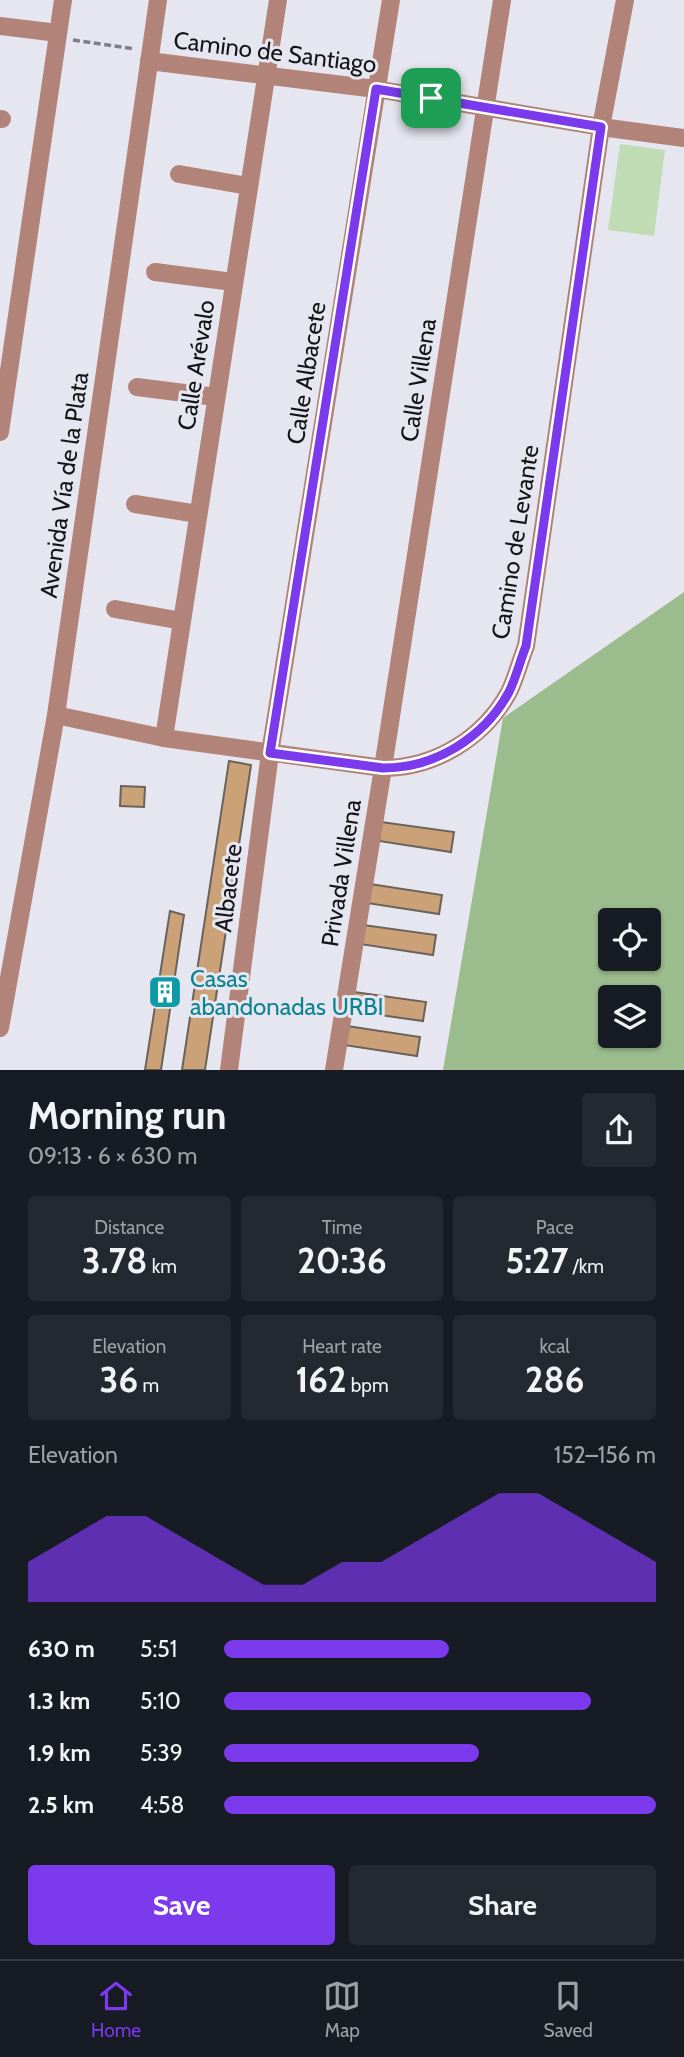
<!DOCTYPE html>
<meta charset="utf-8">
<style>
:root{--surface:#171b24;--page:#242831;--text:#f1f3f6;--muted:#9ea1a6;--line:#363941;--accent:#7c3aed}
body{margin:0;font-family:Cabin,sans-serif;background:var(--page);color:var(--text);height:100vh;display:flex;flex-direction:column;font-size:26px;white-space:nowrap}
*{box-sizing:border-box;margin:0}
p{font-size:23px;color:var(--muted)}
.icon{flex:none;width:38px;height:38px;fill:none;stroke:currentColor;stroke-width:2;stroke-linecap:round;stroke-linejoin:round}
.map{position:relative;height:1070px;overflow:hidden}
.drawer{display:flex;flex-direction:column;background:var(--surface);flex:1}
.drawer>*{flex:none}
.tools{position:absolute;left:598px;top:908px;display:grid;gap:14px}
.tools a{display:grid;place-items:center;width:63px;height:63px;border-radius:7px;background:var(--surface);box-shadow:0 2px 5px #0004;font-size:35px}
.pin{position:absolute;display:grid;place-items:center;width:60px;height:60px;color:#fff;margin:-30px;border-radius:14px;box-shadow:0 4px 10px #0006}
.round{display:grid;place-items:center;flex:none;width:74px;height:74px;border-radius:7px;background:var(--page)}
.headline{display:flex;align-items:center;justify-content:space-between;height:119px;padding:0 28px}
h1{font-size:38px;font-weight:700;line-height:52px}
.metrics{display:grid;grid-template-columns:repeat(3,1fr);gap:10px;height:119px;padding:7px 28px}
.metrics div{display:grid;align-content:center;border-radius:7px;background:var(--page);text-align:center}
.metrics b{font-size:35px;font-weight:700}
.metrics small{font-size:19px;font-weight:400}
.metrics p{font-size:19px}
.chart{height:196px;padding:14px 28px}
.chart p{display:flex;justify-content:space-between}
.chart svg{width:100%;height:126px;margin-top:7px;fill:var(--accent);opacity:.7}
.cta{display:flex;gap:14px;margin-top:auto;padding:14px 28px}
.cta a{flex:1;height:80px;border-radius:7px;background:var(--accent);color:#fff;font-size:28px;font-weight:700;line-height:80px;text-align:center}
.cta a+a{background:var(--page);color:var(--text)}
ul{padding:0 28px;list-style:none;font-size:23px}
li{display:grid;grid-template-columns:112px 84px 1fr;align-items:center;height:52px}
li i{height:18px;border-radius:9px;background:var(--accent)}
.tabs{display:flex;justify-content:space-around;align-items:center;height:98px;border-top:2px solid var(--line);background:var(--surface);font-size:19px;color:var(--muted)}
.tabs a{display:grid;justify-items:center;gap:4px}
.tabs .selected{color:var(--accent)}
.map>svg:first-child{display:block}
</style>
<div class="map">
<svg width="684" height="1070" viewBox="0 0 684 1070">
<rect width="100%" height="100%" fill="#e6e6f1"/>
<polygon fill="#c0dcb4" points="620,144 665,150 654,236 608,230"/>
<path fill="#9bbc8d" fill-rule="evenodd" d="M684,592V1070H443L503,718ZM611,920H649V959H611ZM611,998H649V1036H611Z"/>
<g fill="#cba277" stroke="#6a635b" stroke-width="2">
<polygon points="229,761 251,765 205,1070 182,1070"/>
<polygon points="121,786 145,787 144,807 120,806"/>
<polygon points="381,822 454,832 451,852 379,841"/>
<polygon points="370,884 442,895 439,914 367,903"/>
<polygon points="170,911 184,915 161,1070 145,1070"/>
<polygon points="363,925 436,935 433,955 360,944"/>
<polygon points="354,992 426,1002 423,1021 351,1011"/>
<polygon points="347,1026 420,1037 417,1056 344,1045"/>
</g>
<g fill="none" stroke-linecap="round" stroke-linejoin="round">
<polyline stroke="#7f7f87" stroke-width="3.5" stroke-dasharray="7 3.5" stroke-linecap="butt" points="73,40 135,49"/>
<g stroke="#b28378" stroke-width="18">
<polyline points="0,26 58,33"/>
<polyline points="149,61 376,89 601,127 684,138"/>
<polyline points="0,119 2,119"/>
<polyline points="179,174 248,186"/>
<polyline points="155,272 233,282"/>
<polyline points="137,387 216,397"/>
<polyline points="0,432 63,0"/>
<polyline points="135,504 198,514"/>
<polyline points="115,609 182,621"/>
<path d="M56,715L164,738L383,768C435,768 484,738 509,692C516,678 520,661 526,646L601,127L625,0"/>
<polyline points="164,738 278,0"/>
<polyline points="0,1028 56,715 158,0"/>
<polyline points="229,1070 270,753 391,0"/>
<polyline points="334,1070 383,768 502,0"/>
</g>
</g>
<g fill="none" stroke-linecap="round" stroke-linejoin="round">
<g stroke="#fff" stroke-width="14">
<path id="route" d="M376,89L601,127L526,646C520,661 516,678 509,692C484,738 435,768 383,768L270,753Z"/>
</g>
<use href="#route" stroke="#7c3aed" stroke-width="9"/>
</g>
<defs>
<g id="building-square" transform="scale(1.75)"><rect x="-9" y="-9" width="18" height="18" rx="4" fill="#0f9aa8" stroke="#e6e6f1"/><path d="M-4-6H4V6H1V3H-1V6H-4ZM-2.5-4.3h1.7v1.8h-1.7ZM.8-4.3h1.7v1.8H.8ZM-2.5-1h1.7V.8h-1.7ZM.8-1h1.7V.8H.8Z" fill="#fff"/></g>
</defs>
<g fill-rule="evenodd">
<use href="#building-square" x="165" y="992"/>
</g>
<g text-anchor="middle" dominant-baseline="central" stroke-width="6" stroke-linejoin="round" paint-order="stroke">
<g font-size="24" fill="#141418" stroke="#e6e6f1">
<text transform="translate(275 52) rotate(7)">Camino de Santiago</text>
<text transform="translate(196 365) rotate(-81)">Calle Arévalo</text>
<text transform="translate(306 373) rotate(-81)">Calle Albacete</text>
<text transform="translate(418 380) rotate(-81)">Calle Villena</text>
<text transform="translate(64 485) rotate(-82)">Avenida Vía de la Plata</text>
<text transform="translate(515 542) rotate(-81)">Camino de Levante</text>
<text transform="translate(341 873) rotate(-81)">Privada Villena</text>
<text transform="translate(228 888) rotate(-83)">Albacete</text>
</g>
<g font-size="24" fill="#0d838f" stroke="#e6e6f1" text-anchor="start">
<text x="190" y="978">Casas<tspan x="190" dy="28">abandonadas URBI</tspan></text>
</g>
</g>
</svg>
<div class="tools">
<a><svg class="icon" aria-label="locate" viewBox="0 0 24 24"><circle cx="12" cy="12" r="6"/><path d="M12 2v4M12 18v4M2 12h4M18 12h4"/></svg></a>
<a><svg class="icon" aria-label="layers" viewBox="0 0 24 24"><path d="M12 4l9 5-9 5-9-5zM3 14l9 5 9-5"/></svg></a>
</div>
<div class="pin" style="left:431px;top:98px;background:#1e9e55"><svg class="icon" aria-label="arrive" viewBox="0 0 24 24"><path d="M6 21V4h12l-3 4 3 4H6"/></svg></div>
</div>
<section class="drawer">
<div class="headline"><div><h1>Morning run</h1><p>09:13 · 6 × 630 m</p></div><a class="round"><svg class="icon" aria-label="share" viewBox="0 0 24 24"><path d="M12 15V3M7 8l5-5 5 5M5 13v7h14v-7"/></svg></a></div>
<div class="metrics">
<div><p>Distance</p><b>3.78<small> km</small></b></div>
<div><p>Time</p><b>20:36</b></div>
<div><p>Pace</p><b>5:27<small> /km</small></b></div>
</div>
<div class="metrics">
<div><p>Elevation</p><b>36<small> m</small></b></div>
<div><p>Heart rate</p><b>162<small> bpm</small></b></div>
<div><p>kcal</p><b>286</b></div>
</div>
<div class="chart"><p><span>Elevation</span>152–156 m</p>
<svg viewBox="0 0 160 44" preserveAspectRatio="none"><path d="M0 44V30L10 22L20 14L30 14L40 22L50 30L60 38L70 38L80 30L90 30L100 22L110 14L120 6L130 6L140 14L150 22L160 30V44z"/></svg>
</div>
<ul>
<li><b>630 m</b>5:51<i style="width:52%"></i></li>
<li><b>1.3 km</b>5:10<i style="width:85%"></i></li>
<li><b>1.9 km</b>5:39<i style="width:59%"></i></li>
<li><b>2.5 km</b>4:58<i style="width:100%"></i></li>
</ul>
<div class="cta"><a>Save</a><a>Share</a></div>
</section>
<nav class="tabs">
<a class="selected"><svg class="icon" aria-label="home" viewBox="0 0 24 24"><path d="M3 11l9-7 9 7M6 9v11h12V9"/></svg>Home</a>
<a><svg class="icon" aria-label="map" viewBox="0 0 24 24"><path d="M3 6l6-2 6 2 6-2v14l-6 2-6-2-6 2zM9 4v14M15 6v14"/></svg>Map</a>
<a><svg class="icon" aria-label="saved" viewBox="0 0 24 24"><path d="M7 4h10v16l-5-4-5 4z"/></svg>Saved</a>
</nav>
